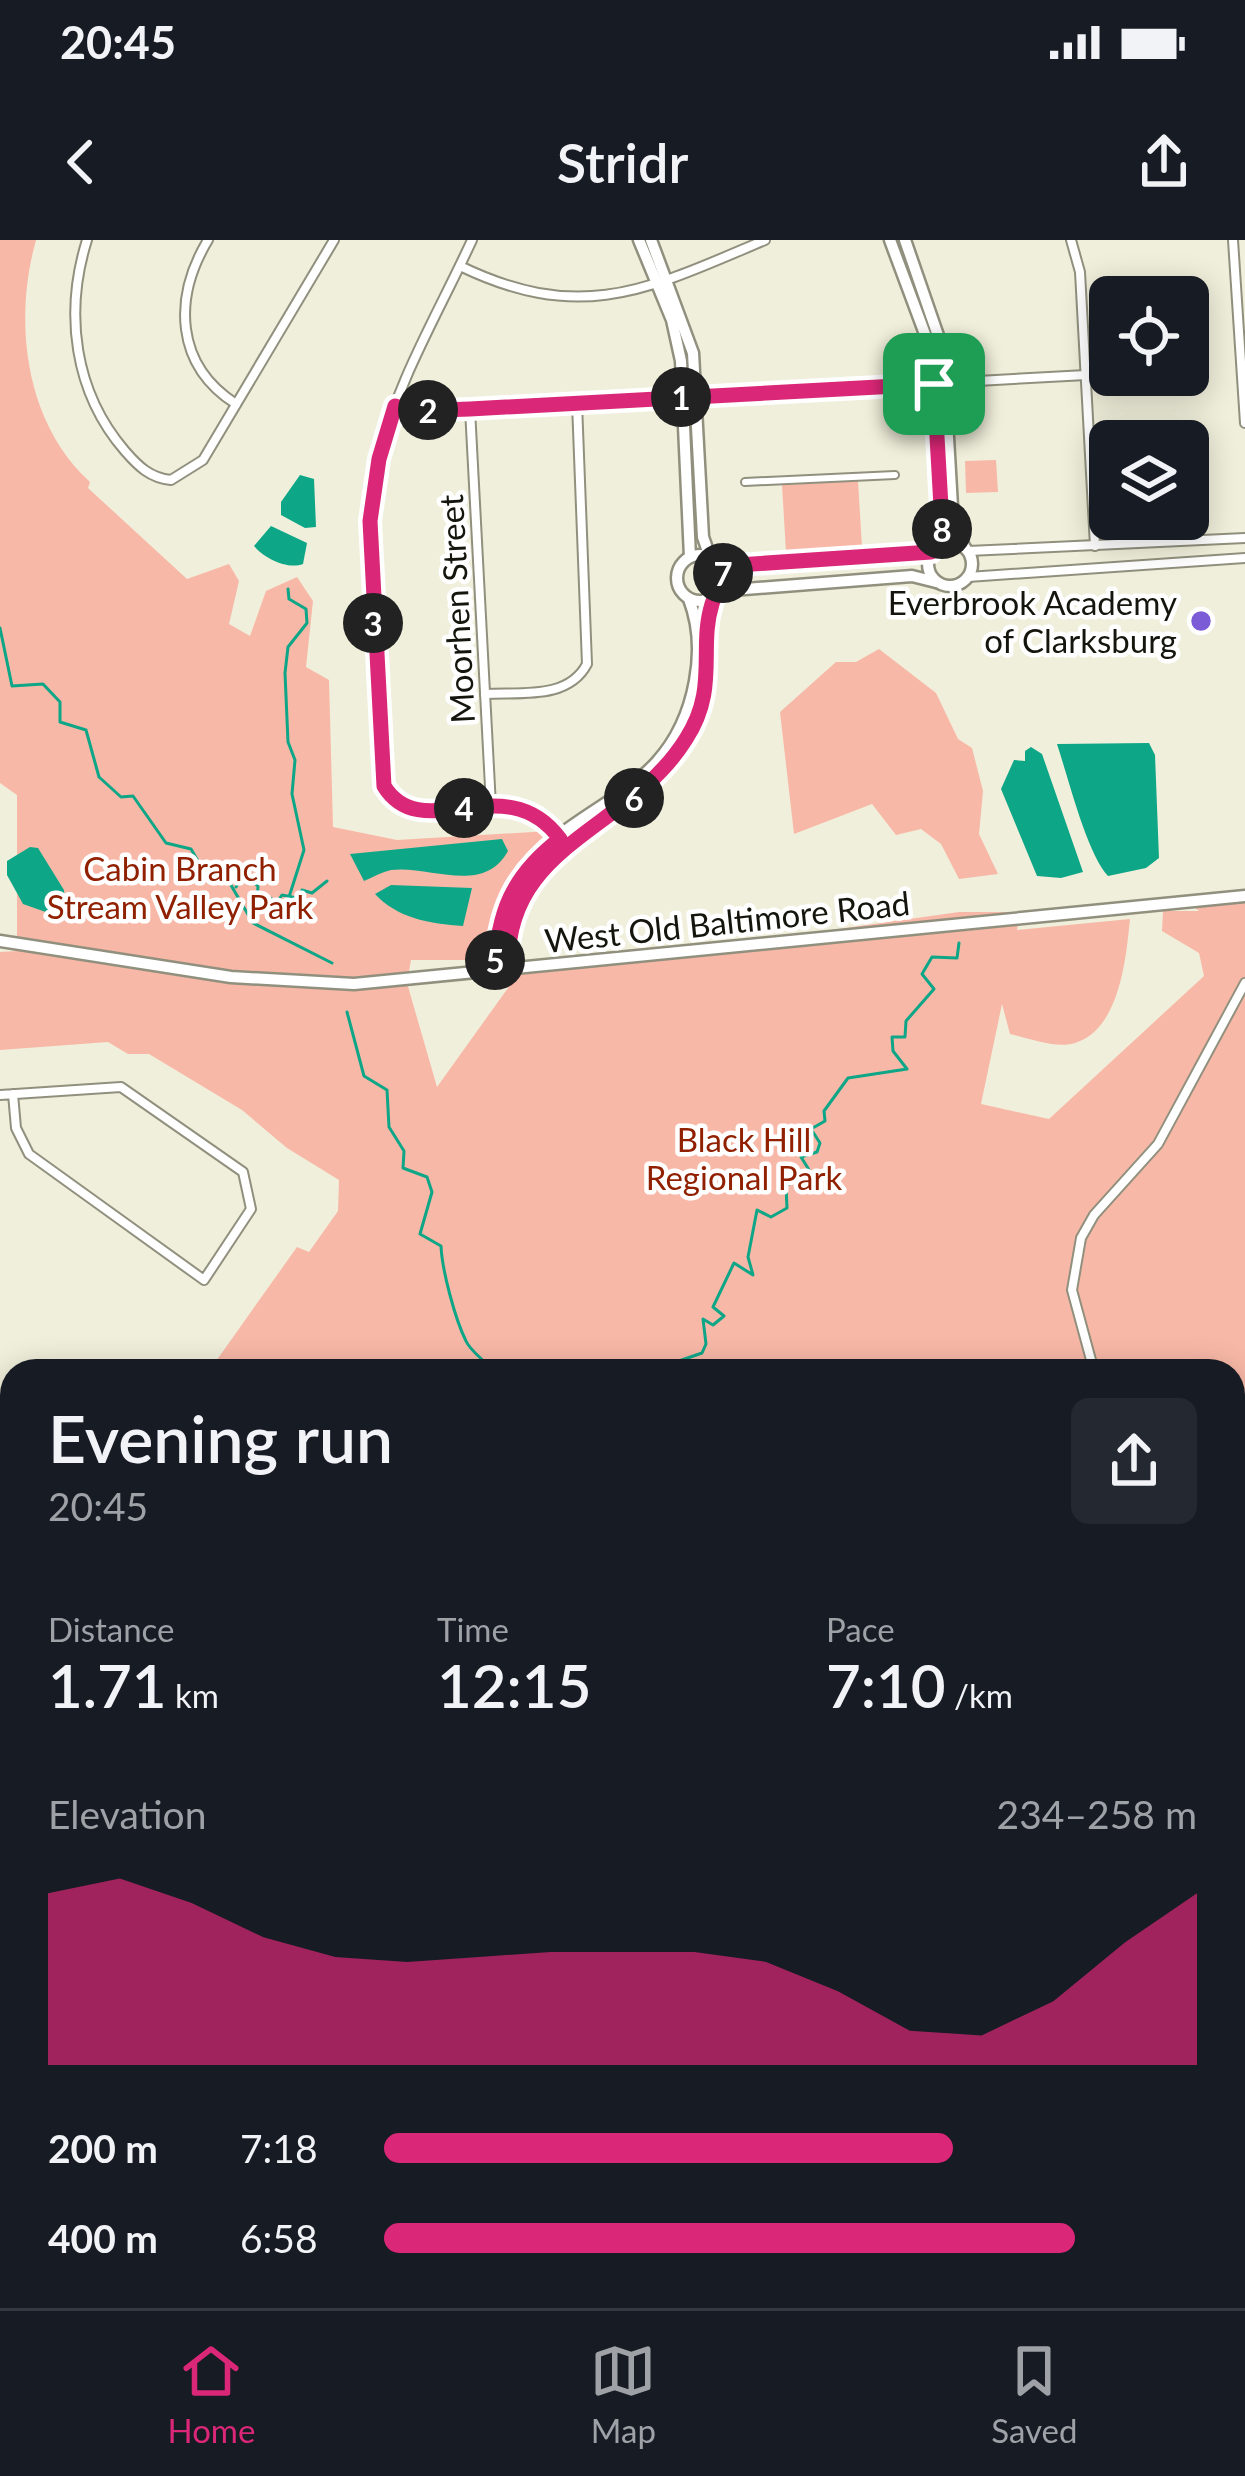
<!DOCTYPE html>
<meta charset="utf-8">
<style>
:root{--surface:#171b24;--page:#242831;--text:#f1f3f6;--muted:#9ea1a6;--line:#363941;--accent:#db2777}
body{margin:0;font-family:Lato,sans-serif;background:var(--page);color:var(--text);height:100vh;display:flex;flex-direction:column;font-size:45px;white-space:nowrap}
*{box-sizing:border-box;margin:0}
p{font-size:39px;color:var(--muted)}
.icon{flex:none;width:66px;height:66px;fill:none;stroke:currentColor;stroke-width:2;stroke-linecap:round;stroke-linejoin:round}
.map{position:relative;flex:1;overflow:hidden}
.panel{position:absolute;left:0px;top:1119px;width:1245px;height:951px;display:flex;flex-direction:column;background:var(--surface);border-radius:36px 36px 0 0;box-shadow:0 6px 30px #0003}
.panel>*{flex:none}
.buttons{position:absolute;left:1089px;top:36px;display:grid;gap:24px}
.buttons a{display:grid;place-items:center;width:120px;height:120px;border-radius:18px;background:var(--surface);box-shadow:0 6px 30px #0003;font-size:60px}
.pin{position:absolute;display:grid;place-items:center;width:102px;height:102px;color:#fff;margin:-51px;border-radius:24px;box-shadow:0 6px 18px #0006}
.km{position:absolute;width:60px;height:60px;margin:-30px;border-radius:50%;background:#222;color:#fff;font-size:33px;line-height:60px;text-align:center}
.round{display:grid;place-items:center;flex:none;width:126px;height:126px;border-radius:18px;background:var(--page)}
.headline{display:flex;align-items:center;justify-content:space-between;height:204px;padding:0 48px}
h1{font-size:66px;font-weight:600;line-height:90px}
.figures{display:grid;grid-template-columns:repeat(3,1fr);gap:18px;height:204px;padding:12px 48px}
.figures div{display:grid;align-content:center}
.figures b{font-size:60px;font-weight:600}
.figures small{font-size:33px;font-weight:400}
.figures p{font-size:33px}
.chart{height:336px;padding:24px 48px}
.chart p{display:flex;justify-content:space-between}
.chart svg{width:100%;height:216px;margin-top:12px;fill:var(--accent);opacity:.7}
ul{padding:0 48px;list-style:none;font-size:39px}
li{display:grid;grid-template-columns:192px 144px 1fr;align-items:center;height:90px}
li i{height:30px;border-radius:15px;background:var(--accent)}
.status{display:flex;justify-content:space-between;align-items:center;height:84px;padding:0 60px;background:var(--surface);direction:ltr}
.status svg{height:33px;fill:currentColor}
header{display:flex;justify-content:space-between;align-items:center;height:156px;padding:0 48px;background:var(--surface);font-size:54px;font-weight:600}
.tabs{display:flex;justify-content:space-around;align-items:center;height:168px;border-top:3px solid var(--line);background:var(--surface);font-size:33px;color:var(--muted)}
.tabs a{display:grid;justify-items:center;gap:6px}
.tabs .selected{color:var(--accent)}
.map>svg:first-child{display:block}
</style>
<div class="status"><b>20:45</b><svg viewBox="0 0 49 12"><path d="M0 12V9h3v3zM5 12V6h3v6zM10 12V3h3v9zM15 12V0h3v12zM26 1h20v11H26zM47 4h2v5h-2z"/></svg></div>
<header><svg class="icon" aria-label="back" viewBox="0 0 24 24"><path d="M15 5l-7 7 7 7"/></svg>Stridr<svg class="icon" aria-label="share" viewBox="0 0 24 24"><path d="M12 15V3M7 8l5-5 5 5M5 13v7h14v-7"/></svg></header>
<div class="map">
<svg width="1245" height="2068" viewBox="0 0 1245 2068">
<rect width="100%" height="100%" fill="#f0efdb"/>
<g fill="#f8b8a7">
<path d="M0,0H36C13,82 25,183 90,242L88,248L187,339L229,324L239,341L229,384L250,396L266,351L297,337L313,361L306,427L329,440L333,587L397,600L550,591C507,629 489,661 487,720H411L407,743L437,847L518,734L959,672H1020L1017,690L1130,679C1126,718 1120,789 1075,803C1057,809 1029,798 1010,794L1002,764L981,864L1049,879L1204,736L1199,713L1162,691L1163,671H1199L1188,662L1245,659V2068H0V1425L12,1408V2058H1233V1131H209L297,1007L309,1012L338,971L339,940L287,908L242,870L149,814H128L108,802L0,810V712L17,711V555L0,543Z"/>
<polygon points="996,220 998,252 966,253 965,221"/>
<polygon points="858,241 862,307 786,312 782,245"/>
<polygon points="879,409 936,453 958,499 972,508 983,551 979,594 998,634 959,639 941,604 921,589 896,595 872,564 794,594 780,472 836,422 856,422"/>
</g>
<g fill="#0da687">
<polygon points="300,235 314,239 316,287 305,288 281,275 281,262"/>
<path d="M271,286L307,303L303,324C287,330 264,318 254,306Z"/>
<path d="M1149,503L1155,515L1159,618L1146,628L1108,636C1087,614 1068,537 1057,504Z"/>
<polygon points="1031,507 1042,514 1083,632 1061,638 1037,636 1001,549 1014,520 1025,521 1025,511"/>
<path d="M502,599L508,611C483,656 430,625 391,630C382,632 373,637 364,641L350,614Z"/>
<polygon points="30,607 38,608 64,650 65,669 57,676 23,664 7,635 7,621"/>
<path d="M391,645L472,648L463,686C430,684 397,678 375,654Z"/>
</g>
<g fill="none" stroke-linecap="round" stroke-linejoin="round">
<g stroke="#0da687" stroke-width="3">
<polyline points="288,349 289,359 306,369 307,383 288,407 285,433 288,502 295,520 292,554 304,610 289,657"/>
<polyline points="0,388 12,446 43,444 60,462 60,482 86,490 99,537 121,557 133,556 166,603 191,609 198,621 221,628 253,683 332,723"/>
<polyline points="236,647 244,634 258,646 257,662 270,658 277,662 282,655 297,658 302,650 312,653 327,641"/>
<path d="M347,772L364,836L387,850L389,887L404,911L403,928L427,937L432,952L420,994L441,1006C442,1030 455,1079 466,1101C471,1112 485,1120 492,1131"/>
<polyline points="685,1131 676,1122 702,1113 706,1104 703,1079 713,1085 724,1076 713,1067 734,1023 753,1035 748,1017 757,970 771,977 787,968 786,946 811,933 801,917 817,912 820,903 811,889 825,881 824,871 848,838 907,829 893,811 892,797 905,797 906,781 934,749 922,734 932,717 957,718 959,703"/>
<polyline points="114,2068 116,2058"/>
<polyline points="748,2068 752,2058"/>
</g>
<g stroke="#91907e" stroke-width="10">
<polyline id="pedestrian" points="745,242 895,235"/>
</g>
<g stroke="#91907e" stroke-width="12">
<g id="minor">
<path d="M87,0C64,73 74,152 125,211C138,226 150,238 171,240L203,220L334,0"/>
<path d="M208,0C173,58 175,125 236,164"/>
<path d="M472,0C439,72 396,143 378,220C356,320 376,432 381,533L391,558L405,568C481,578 511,535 566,608"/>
<polyline points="1071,0 1080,32 1095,306"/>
<polyline points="1233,0 1245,183"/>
<path d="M460,26C582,85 649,49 765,0"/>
<polyline points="395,166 413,171 470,169 1086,135"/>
<polyline points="470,169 491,566"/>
<polyline points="968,311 1245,298"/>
<polyline points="968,337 1245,318"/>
<path d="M485,454C521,452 568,460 587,424L577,163"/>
<polyline points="0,855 121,847 243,932 251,969 204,1040 29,914 16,888 13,854"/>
<polyline points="1094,1131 1072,1050 1081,998 1094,975 1158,904 1245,743"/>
<polyline points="678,2068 682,2058"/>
</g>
</g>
<g stroke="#91907e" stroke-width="15">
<g id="tertiary">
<polyline points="639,0 672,80 681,121 690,317"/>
<polyline points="651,0 693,113 703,297 710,317"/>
<polyline points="890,0 932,113 942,284 934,308"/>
<polyline points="905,0 943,110 953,284 965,308"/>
<circle cx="950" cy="324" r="22"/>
<circle cx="700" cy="338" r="23"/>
<polyline points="717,322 738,325 931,312"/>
<polyline points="720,351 912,336 936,342"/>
<polyline points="0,701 231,737 354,744 1245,656"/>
<path d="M508,731C504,590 637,598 690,493C712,448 704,405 713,358"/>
<path d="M495,732C496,700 498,671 515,643C567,559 673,563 695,441C700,414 699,385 689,359"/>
</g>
</g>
<use href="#pedestrian" stroke="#fff" stroke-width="6"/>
<use href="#minor" stroke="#fff" stroke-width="8"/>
<use href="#tertiary" stroke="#fff" stroke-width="10"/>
</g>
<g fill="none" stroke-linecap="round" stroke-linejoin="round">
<g stroke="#fff" stroke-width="24">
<path id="route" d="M934,144L942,284L931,312L738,325L717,322L724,340C721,350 714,356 712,364C698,409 719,448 686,499C628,592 503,603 508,731L495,732C497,673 512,636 560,599C506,525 422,608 384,546L370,281L379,219L395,166L413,171L470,169Z"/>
</g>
<use href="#route" stroke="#db2777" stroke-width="15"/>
</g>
<circle fill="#7c5cd6" stroke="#fff" stroke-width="4.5" cx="1201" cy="381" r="12"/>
<g text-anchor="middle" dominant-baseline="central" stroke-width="9" stroke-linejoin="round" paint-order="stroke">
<g font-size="33" fill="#15150e" stroke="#fff" text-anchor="end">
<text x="1177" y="362">Everbrook Academy<tspan x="1177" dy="38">of Clarksburg</tspan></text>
</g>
<g font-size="33" fill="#15150e" stroke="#fff">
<text transform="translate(456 369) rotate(-93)">Moorhen Street</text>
<text transform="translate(727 681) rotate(-6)">West Old Baltimore Road</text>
</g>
<g font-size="33" fill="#902000" stroke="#fff">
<text x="180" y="628">Cabin Branch<tspan x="180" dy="38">Stream Valley Park</tspan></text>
<text x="744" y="899">Black Hill<tspan x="744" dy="38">Regional Park</tspan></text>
</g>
</g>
</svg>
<div class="buttons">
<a><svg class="icon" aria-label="locate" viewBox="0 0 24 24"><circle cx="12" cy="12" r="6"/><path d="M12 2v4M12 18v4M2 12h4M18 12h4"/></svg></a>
<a><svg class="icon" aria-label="layers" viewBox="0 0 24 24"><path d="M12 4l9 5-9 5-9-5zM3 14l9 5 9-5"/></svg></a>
</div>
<div class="pin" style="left:934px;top:144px;background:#1e9e55"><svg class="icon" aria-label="arrive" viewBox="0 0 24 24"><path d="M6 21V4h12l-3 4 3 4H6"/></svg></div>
<b class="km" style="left:681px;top:157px">1</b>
<b class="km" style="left:428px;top:170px">2</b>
<b class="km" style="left:373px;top:383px">3</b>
<b class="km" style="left:464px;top:568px">4</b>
<b class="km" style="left:495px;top:720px">5</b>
<b class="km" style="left:634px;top:558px">6</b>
<b class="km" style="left:723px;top:333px">7</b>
<b class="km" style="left:942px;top:289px">8</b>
<section class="panel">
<div class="headline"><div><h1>Evening run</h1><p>20:45</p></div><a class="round"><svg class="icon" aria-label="share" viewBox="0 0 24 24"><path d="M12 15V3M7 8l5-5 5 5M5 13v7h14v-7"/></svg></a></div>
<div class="figures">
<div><p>Distance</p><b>1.71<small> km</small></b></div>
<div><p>Time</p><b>12:15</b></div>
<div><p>Pace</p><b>7:10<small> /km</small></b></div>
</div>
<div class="chart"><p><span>Elevation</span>234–258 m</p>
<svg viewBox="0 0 160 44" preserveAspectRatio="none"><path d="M0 44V9L10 6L20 11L30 18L40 22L50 23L60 22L70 21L80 21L90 21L100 23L110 29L120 37L130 38L140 31L150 19L160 9V44z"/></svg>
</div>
<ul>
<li><b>200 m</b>7:18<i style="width:70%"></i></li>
<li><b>400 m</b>6:58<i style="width:85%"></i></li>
</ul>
</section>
</div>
<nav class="tabs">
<a class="selected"><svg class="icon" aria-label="home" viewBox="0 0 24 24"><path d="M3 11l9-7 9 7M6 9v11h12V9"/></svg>Home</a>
<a><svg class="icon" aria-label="map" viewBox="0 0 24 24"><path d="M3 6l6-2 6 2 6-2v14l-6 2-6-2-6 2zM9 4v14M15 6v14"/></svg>Map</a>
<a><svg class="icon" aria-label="saved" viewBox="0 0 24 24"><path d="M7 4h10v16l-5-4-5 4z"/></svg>Saved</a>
</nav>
